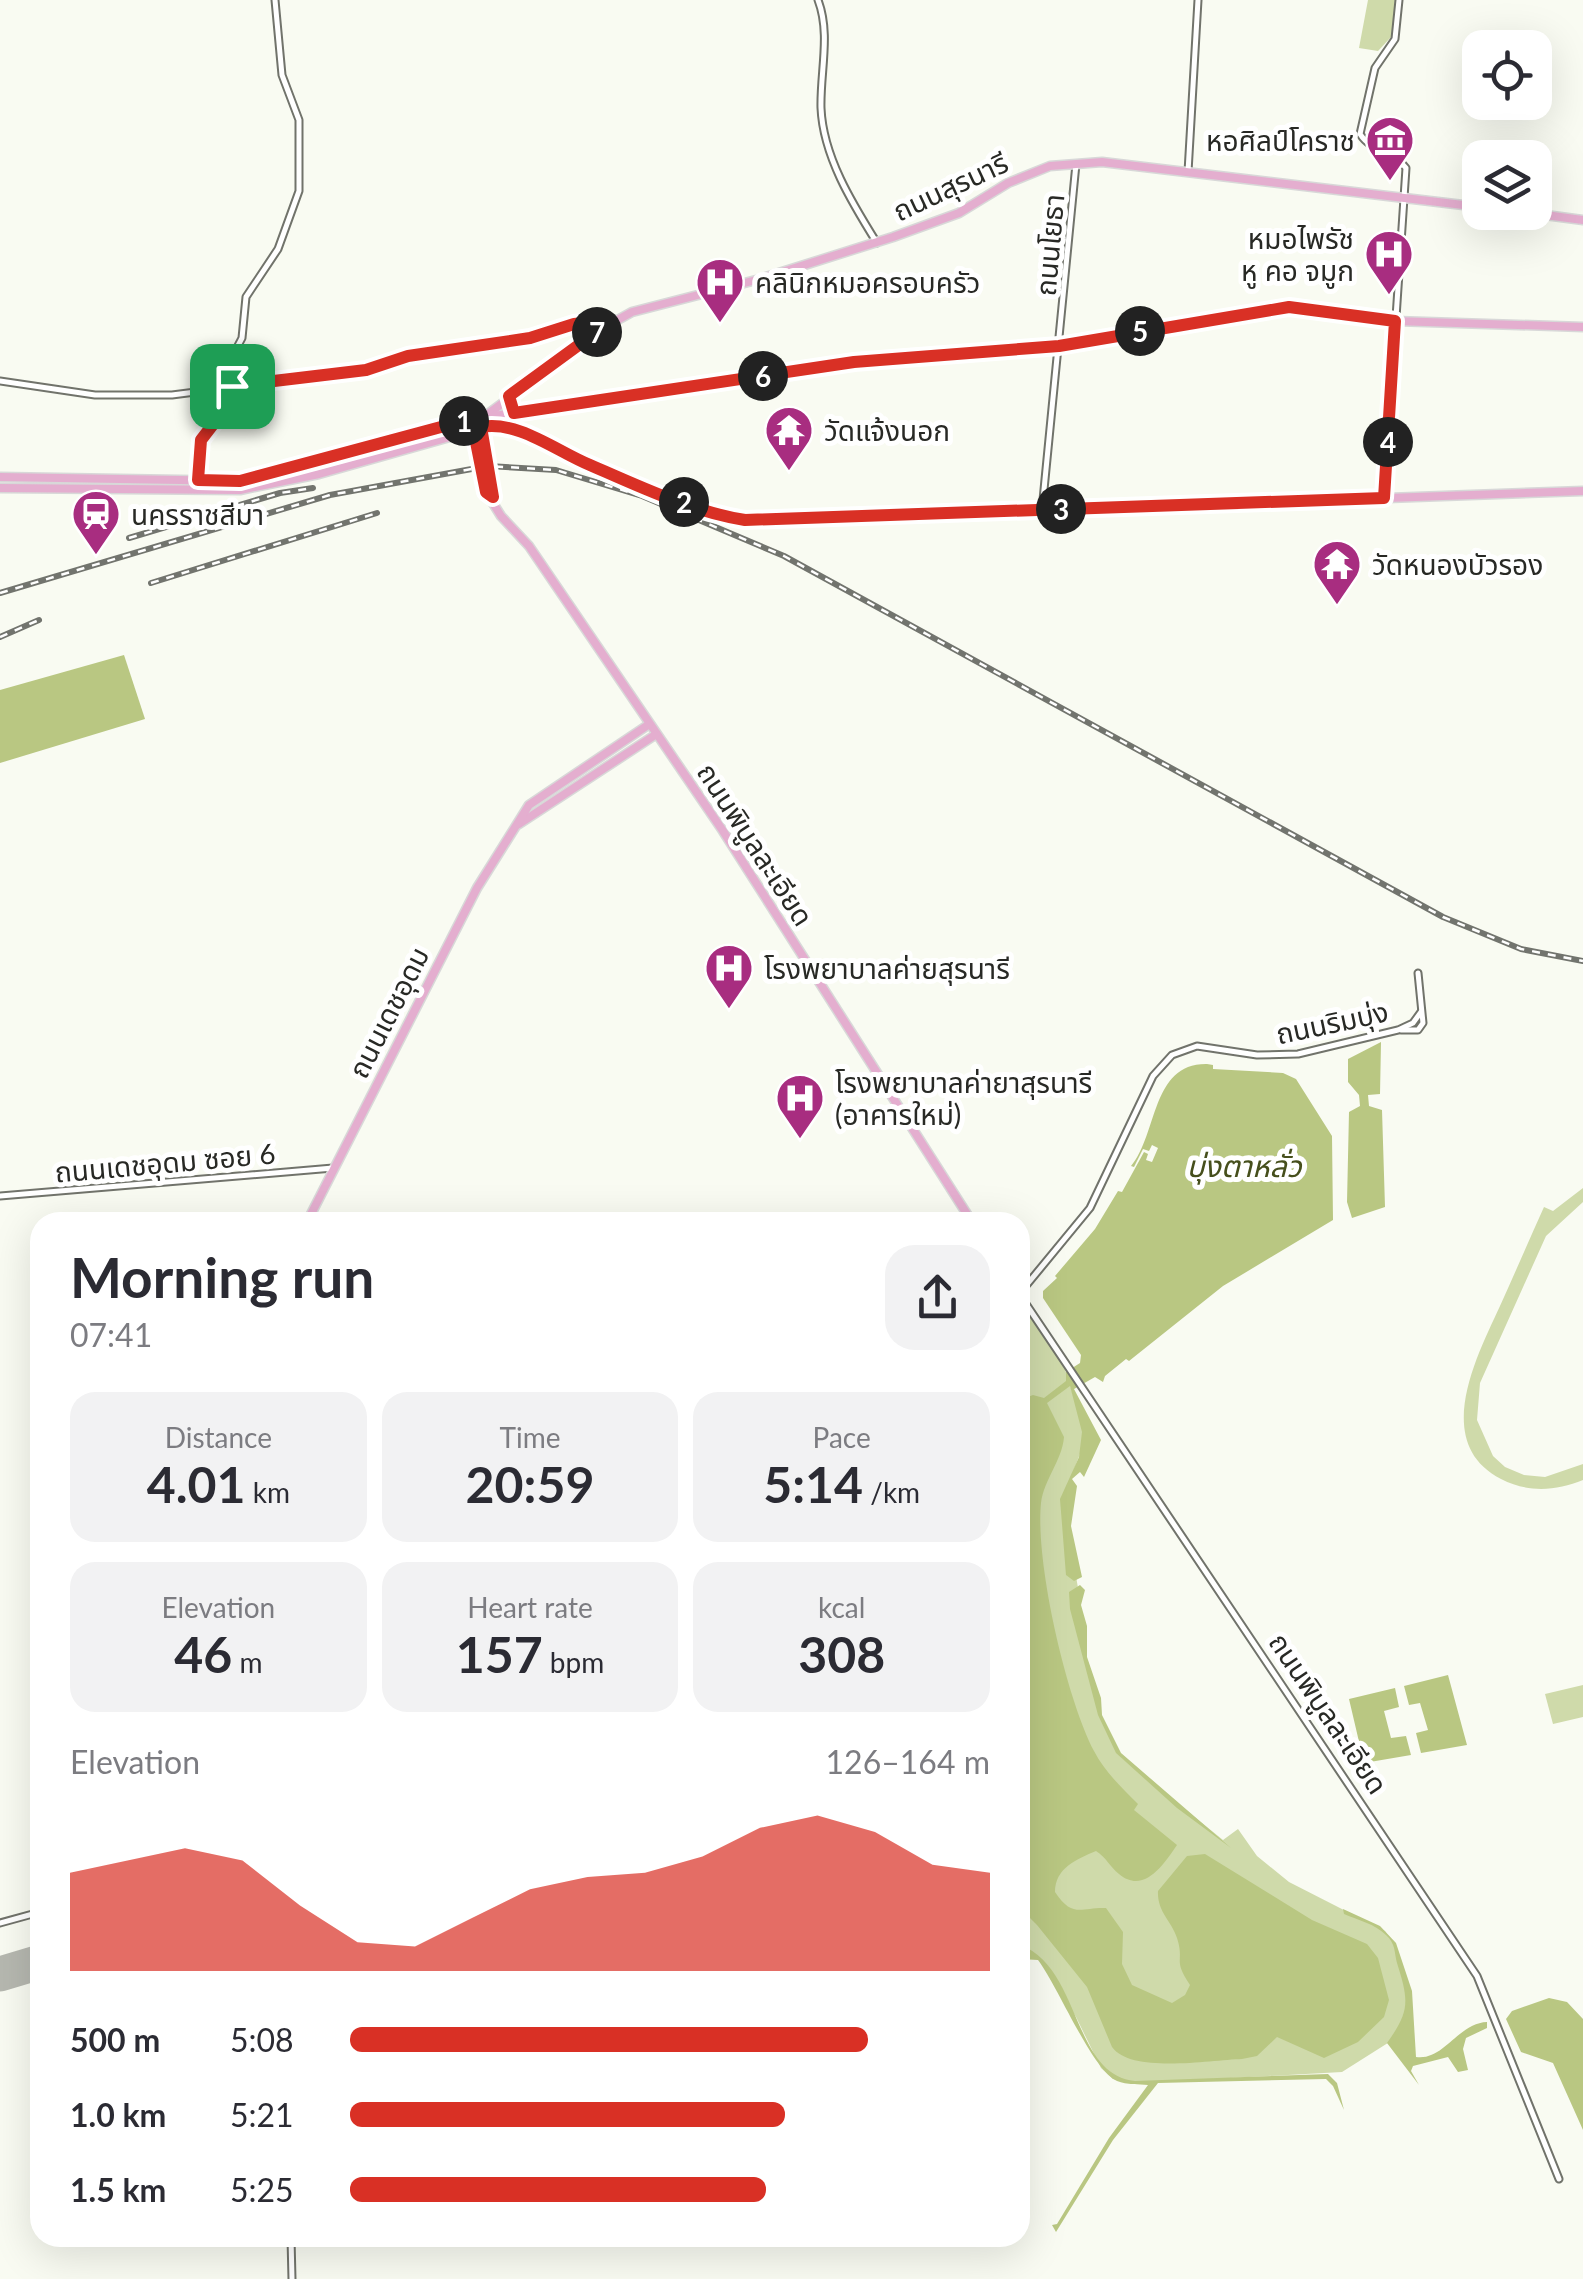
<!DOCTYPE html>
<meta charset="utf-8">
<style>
:root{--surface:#fff;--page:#f2f2f3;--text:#2b2b33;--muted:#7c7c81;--accent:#d93025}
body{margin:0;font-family:Lato,"Noto Sans Thai",sans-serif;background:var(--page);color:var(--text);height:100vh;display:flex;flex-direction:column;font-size:38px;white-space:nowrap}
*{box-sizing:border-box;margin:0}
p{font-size:32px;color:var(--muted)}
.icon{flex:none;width:55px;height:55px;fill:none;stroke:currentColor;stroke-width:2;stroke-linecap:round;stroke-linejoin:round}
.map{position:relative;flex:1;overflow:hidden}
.side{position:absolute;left:30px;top:1212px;width:1000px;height:1035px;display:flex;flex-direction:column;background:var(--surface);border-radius:30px;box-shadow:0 10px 40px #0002}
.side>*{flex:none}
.buttons{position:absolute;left:1462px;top:30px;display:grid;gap:20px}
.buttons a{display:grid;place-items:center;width:90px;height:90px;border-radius:20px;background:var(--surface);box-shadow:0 10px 40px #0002;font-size:50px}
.pin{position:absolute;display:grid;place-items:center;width:85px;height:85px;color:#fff;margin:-42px;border-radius:20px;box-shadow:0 5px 15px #0006}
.km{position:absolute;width:50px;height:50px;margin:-25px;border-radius:50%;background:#222;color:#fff;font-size:28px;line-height:50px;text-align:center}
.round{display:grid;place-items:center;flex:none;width:105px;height:105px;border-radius:30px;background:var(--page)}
.head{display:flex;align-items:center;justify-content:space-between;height:170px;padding:0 40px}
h1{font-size:55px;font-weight:700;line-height:75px}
.metrics{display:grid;grid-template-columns:repeat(3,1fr);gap:15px;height:170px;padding:10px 40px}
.metrics div{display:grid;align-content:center;border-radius:25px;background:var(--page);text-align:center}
.metrics b{font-size:50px;font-weight:700}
.metrics small{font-size:28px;font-weight:400}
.metrics p{font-size:28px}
.chart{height:280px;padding:20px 40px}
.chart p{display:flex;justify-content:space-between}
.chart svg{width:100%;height:180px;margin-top:10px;fill:var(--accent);opacity:.7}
ul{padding:0 40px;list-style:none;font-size:32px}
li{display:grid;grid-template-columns:160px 120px 1fr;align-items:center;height:75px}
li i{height:25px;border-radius:12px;background:var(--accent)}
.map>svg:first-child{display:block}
</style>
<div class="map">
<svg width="1583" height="2279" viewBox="0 0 1583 2279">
<rect width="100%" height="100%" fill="#f9fbf2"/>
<g fill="#cfdaaa">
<polygon points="1368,0 1395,0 1392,36 1378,51 1359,48"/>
<path d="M1583,1188V1202L1546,1236L1480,1383L1477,1420L1493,1456L1505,1467L1524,1475L1545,1477L1583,1464V1480C1556,1491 1528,1493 1501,1479C1431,1443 1477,1356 1500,1306C1515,1273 1529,1240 1544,1207L1553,1211Z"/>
<polygon points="1021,1303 1064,1366 1084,1430 1083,1446 1063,1498 1078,1588 1070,1594 1101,1716 1122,1758 1223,1840 1238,1829 1257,1856 1289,1882 1385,1931 1396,1947 1408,1989 1404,2024 1391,2041 1342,2072 1138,2083 1113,2079 1101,2068 1076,2017 1040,1960 1020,1948"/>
<polygon points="1583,1685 1583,1717 1553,1724 1545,1694"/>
</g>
<g fill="#b9c782">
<polygon points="124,655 145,719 0,763 0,690"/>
<polygon points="1381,1042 1380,1094 1368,1095 1369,1106 1382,1110 1385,1207 1352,1218 1347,1202 1349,1112 1360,1106 1359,1095 1348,1082 1348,1059"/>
<path d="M1207,1064L1213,1065V1069L1283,1073L1296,1079L1332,1136L1333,1220L1223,1286L1129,1361L1126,1359L1105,1376L1103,1382L1095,1377L1074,1389L1101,1440L1084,1477L1080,1472L1072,1479L1077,1486L1071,1526L1082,1577L1074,1581L1066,1575L1060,1499L1079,1457L1082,1432L1070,1386L1047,1403L1064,1437C1062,1461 1044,1479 1041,1503C1035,1562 1066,1697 1094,1751C1105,1772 1121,1787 1138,1804L1134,1810L1177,1845C1164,1864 1144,1895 1119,1874C1110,1867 1106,1857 1096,1851C1077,1859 1055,1868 1055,1892C1073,1919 1081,1907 1106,1908L1123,1932L1122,1964L1132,1985L1172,2003L1185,1995L1190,1985C1172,1958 1185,1963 1177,1938C1171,1920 1157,1912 1158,1891L1187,1856L1205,1854L1312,1920L1367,1944L1378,1958L1389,2000L1384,2017L1358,2042L1324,2058L1277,2037L1257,2056L1242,2059C1210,2060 1131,2074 1112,2047L1087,1987L1037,1925L1030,1918H1020V1400L1033,1395L1044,1398L1066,1381V1372L1080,1363L1081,1355L1043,1298V1291L1057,1278L1055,1276L1095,1229L1118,1191L1122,1192L1144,1152L1148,1154L1146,1160L1152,1162L1158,1148L1152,1145L1149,1151L1143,1149L1134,1167L1131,1166C1158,1134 1151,1063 1207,1064Z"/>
<polygon points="1080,1585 1085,1590 1081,1605 1087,1626 1087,1657 1101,1698 1102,1715 1121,1753 1231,1848 1177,1808 1116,1753 1098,1715 1070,1609 1069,1592"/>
<polygon points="1448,1675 1467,1745 1421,1753 1416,1733 1428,1730 1420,1703 1409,1705 1404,1686"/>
<polygon points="1395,1688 1399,1707 1384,1711 1391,1738 1406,1736 1411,1755 1364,1763 1349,1699"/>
<path d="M1343,1909L1380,1926L1396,1943L1412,1991L1416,2057C1444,2061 1458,2023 1487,2022V2028L1466,2038L1463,2049L1468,2070L1458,2072L1448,2057L1413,2066L1411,2071L1419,2085L1387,2043C1410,2011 1409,2001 1397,1963C1394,1952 1396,1944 1386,1935C1375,1924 1358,1920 1344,1914Z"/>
<path d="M1020,1945C1081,1967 1072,2075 1135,2081L1328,2074L1337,2083L1344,2110L1333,2086L1326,2079L1158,2083L1113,2140L1056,2232L1052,2225L1057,2224L1109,2138L1148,2085C1139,2084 1127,2085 1117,2081C1092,2070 1059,1988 1038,1960L1020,1959Z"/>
<polygon points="1549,1998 1567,2002 1583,2019 1583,2130 1553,2063 1521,2052 1506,2019 1512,2011"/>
</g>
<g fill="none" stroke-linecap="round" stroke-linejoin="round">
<polyline stroke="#b6b8b0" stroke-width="35" points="0,1974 40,1962"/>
<g stroke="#71736b" stroke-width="9">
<g id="minor">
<path d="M818,0C831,34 820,72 821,108C823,156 852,203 877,243"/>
<polyline points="1188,172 1198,0"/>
<polyline points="0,381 95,395 172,395 366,370 407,356 529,338 574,324 592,322 603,328"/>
<polyline points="198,481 201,441 224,414 232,396 232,357 242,338 246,297 278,249 299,191 299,120 282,75 275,0"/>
<path d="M1384,497L1406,168C1395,152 1371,152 1360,134L1375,68L1395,39L1399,0"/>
<polyline points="1042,510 1076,164"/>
<polyline points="1401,1030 1418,1030 1423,1023 1418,973"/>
<polyline points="0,1196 333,1168"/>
<polyline points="1020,1293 1090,1208 1153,1076 1172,1055 1197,1046 1257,1055 1298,1054 1398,1030 1413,1023 1421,1012"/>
<polyline points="1020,1295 1477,1976 1559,2179"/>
<polyline points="0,1923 40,1912"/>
<polyline points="291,2238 292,2279"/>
</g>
</g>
<g stroke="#d8d8d8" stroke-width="11">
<g id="major">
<polyline points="1523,212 1583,220"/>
<polyline points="484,417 603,328 632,312 760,279 893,237 959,213 1008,183 1050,166 1102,162 1480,207"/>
<path d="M484,421C513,427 537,440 563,453C613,477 691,512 745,521L1583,491"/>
<polyline points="472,422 486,492 501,516 529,546 723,831 972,1222"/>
<polyline points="481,424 493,497"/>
<polyline points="0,477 240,481 467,420 854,363 1059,345 1271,308 1289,307 1395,321 1583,327"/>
<polyline points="0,488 240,490 319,474 492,425"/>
<polyline points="519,824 655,735"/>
<polyline points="307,1222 477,888 529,805 648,725"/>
</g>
</g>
<use href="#minor" stroke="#fff" stroke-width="5"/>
<use href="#major" stroke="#e4aecf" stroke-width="8"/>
<g stroke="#72746e" stroke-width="6">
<g id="rail">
<polyline points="129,538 280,493 313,488"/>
<polyline points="151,583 377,513"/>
<polyline points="0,593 330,495 488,466 556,470 642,496 784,556 1443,917 1521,949 1583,961"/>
<polyline points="0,637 39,620"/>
</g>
</g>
<use href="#rail" stroke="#fff" stroke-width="2.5" stroke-dasharray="8" stroke-linecap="butt"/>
</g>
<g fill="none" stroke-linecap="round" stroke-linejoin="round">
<g stroke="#fff" stroke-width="20">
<path id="route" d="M1289,307L1395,321L1384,498L745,520C693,512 638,486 590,465C556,451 518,420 481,427L493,497L486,492L472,422L467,420L240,481L198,480L201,440L228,405L232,386L366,370L408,356L530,338L574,324L592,322L602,328L509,396L514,413L854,362L1059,346Z"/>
</g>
<use href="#route" stroke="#d93025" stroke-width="12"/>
</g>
<defs>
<g id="museum-pin" transform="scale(2.5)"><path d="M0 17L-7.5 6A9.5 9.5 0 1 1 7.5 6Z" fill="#a82d80" stroke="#fff"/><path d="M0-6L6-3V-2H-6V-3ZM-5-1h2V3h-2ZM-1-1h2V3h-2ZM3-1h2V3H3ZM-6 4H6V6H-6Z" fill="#fff"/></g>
<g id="hospital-pin" transform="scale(2.5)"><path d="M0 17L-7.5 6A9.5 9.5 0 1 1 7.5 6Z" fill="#a82d80" stroke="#fff"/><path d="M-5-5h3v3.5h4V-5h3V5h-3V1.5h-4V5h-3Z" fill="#fff"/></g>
<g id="temple-pin" transform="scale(2.5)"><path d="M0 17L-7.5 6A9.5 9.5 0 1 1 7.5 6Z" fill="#a82d80" stroke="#fff"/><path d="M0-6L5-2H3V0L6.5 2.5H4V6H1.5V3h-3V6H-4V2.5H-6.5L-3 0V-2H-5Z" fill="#fff"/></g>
<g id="station-pin" transform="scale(2.5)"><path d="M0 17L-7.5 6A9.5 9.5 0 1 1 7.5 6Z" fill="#a82d80" stroke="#fff"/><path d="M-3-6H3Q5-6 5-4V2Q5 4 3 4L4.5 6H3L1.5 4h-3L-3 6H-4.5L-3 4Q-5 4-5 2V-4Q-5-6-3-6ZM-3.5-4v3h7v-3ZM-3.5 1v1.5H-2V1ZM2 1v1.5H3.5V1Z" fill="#fff"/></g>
</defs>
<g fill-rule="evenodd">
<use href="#museum-pin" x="1390" y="140"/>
<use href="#hospital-pin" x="1389" y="254"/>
<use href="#hospital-pin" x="720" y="282"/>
<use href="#temple-pin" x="789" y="430"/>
<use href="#station-pin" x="96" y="514"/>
<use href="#temple-pin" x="1337" y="564"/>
<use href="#hospital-pin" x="729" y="968"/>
<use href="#hospital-pin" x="800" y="1098"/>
</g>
<g text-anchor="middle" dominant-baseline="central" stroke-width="10" stroke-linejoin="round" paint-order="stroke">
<g font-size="28" fill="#282925" stroke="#fff" text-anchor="start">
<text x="1355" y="140" text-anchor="end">หอศิลป์โคราช</text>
<text x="1354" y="238" text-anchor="end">หมอไพรัช<tspan x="1354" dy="32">หู คอ จมูก</tspan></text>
<text x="755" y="282">คลินิกหมอครอบครัว</text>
<text x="824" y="430">วัดแจ้งนอก</text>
<text x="131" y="514">นครราชสีมา</text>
<text x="1372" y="564">วัดหนองบัวรอง</text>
<text x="764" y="968">โรงพยาบาลค่ายสุรนารี</text>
<text x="835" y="1082">โรงพยาบาลค่ายาสุรนารี<tspan x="835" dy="32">(อาคารใหม่)</tspan></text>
</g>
<g font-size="28" fill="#282925" stroke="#fff">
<text transform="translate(950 186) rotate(-25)">ถนนสุรนารี</text>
<text transform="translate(1049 245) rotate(-85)">ถนนโยธา</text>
<text transform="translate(756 844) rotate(57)">ถนนพิบูลละเอียด</text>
<text transform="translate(388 1012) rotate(-63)">ถนนเดชอุดม</text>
<text transform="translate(1332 1022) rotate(-12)">ถนนริมบุ่ง</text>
<text transform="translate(165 1162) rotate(-5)">ถนนเดชอุดม ซอย 6</text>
<text transform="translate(1329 1713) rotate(56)">ถนนพิบูลละเอียด</text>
</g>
<g font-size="30" font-style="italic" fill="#464f1c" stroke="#fff">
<text x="1244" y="1165">บุ่งตาหลั่ว</text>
</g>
</g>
</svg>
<div class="buttons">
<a><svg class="icon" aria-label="locate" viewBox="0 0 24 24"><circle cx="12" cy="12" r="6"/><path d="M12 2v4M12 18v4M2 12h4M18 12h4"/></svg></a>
<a><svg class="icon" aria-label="layers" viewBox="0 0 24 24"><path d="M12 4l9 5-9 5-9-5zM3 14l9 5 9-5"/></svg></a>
</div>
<div class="pin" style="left:232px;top:386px;background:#1e9e55"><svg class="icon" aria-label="arrive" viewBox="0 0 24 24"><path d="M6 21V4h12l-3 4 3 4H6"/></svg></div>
<b class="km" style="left:464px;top:421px">1</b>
<b class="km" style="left:684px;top:502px">2</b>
<b class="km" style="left:1061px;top:509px">3</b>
<b class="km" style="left:1388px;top:442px">4</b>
<b class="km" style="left:1140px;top:331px">5</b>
<b class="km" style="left:763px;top:376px">6</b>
<b class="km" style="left:597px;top:332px">7</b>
<section class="side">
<div class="head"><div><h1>Morning run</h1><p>07:41</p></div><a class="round"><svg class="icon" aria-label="share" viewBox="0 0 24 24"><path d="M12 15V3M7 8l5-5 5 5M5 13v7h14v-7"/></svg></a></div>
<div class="metrics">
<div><p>Distance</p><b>4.01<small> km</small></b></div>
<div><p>Time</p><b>20:59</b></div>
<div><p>Pace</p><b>5:14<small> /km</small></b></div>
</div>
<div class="metrics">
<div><p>Elevation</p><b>46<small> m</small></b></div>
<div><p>Heart rate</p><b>157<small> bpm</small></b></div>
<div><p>kcal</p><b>308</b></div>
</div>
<div class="chart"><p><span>Elevation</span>126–164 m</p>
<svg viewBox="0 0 160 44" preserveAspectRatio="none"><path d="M0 44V20L10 17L20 14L30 17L40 28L50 37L60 38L70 31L80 24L90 21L100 20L110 16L120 9L130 6L140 10L150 18L160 20V44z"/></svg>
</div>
<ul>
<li><b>500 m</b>5:08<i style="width:81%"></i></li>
<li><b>1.0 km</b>5:21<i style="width:68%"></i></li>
<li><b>1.5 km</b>5:25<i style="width:65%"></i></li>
</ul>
</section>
</div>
